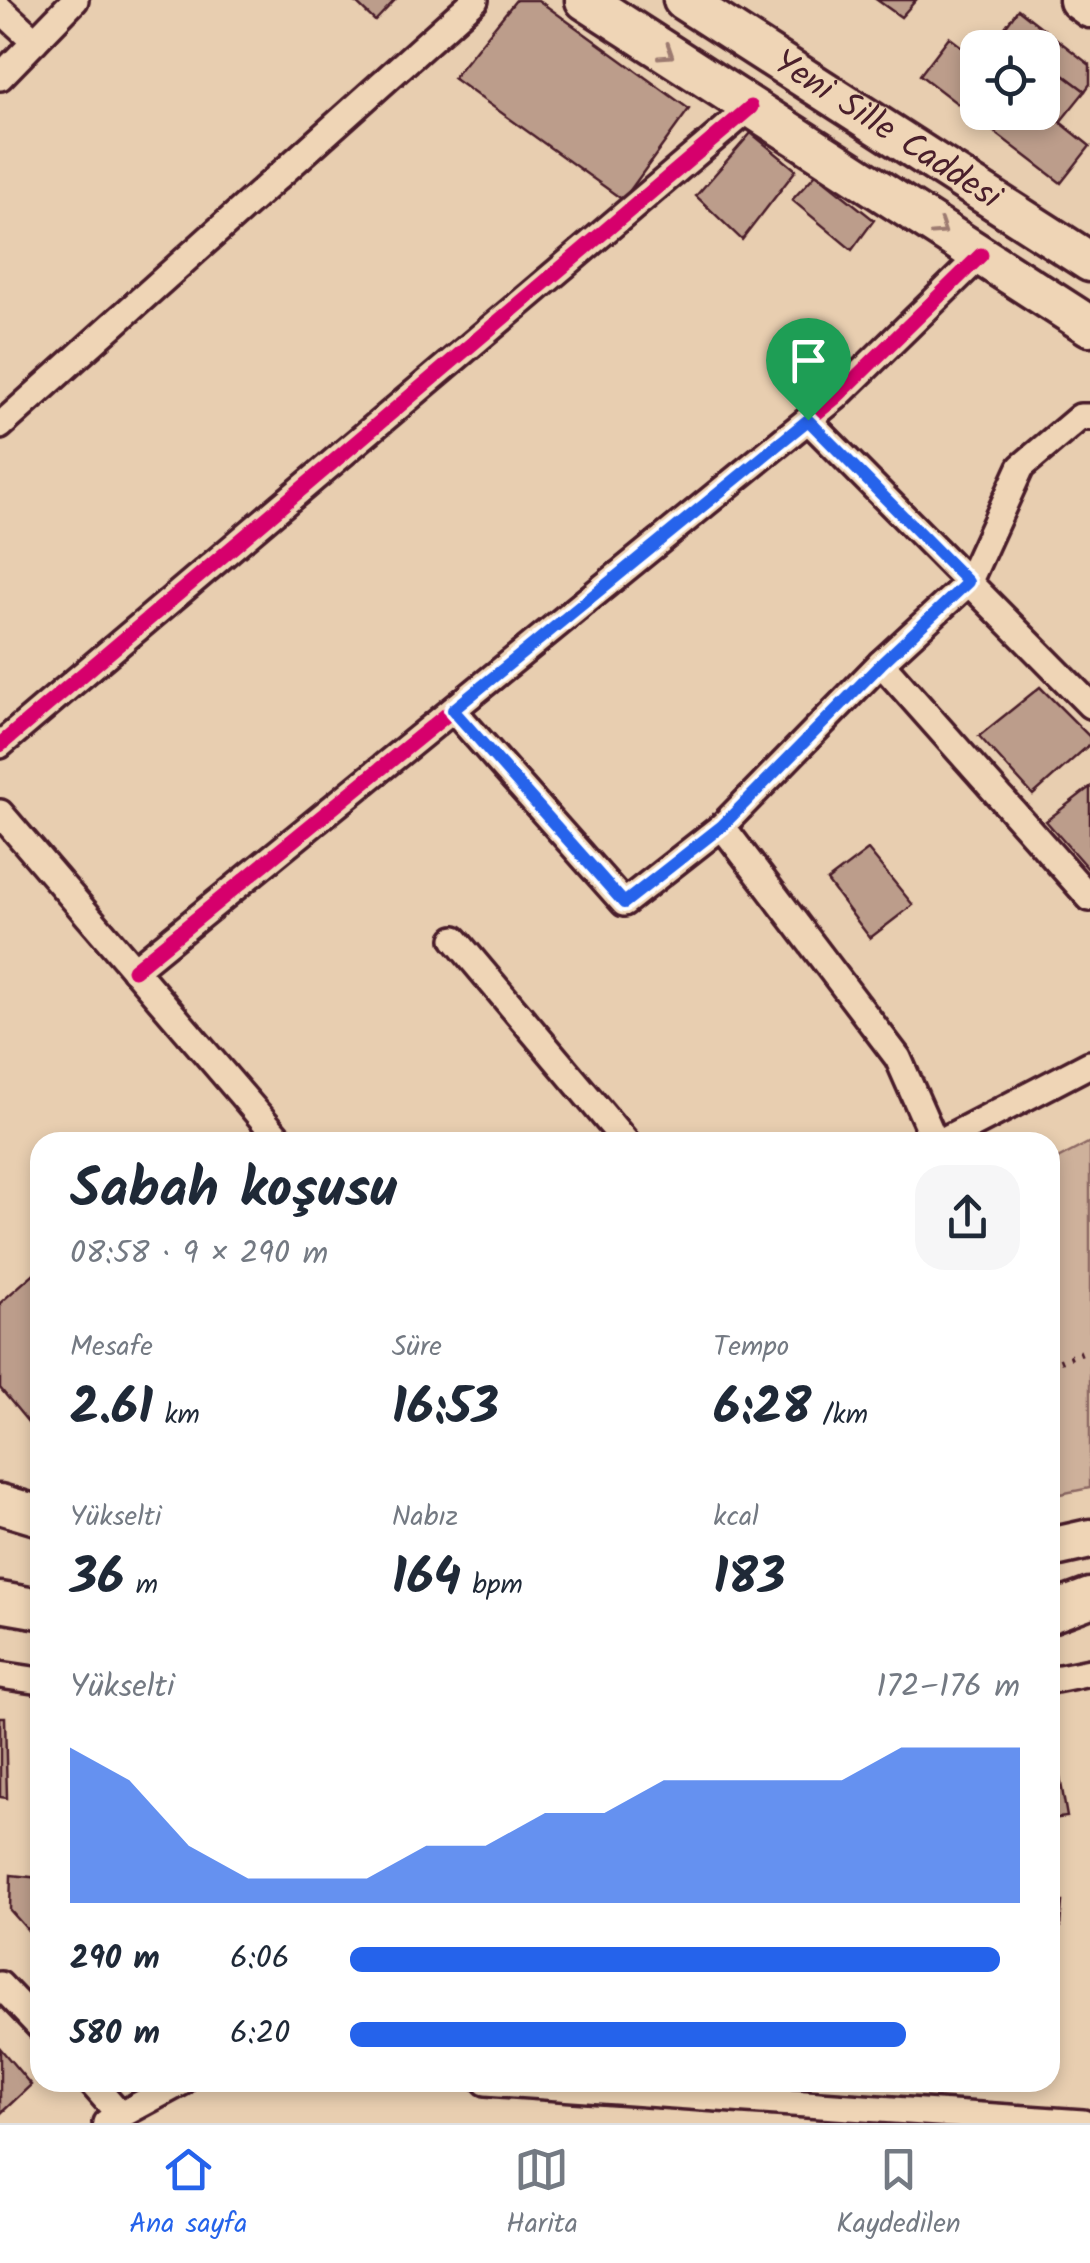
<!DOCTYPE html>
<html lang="tr">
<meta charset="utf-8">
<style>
:root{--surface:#fff;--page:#f6f6f7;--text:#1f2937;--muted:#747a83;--line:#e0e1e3;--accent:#2563eb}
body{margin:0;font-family:Kalam,sans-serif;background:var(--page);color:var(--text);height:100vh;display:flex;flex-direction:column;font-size:38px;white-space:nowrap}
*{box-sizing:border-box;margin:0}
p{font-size:32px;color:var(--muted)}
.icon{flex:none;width:55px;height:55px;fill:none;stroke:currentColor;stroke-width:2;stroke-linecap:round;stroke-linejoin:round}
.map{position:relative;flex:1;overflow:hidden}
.panel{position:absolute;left:30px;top:1132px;width:1030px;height:960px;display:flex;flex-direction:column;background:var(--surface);border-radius:30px;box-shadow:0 5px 15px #0003}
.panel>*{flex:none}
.tools{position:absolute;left:960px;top:30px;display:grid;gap:20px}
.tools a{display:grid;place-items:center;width:100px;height:100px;border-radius:20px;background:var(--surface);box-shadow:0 5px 15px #0003;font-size:50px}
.pin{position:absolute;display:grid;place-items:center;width:85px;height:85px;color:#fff;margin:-102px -42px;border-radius:50% 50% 50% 0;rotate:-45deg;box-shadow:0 0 10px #0007}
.pin .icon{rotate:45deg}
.round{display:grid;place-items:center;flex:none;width:105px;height:105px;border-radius:30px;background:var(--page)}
.overview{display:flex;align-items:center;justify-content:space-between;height:170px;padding:0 40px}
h1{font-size:55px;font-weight:700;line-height:75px}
.stats{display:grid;grid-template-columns:repeat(3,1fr);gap:15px;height:170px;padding:10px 40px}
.stats div{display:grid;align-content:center}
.stats b{font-size:50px;font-weight:700}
.stats small{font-size:28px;font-weight:400}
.stats p{font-size:28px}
.chart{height:280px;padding:20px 40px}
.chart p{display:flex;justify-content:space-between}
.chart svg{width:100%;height:180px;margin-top:10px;fill:var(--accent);opacity:.7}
ul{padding:0 40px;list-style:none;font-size:32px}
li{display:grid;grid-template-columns:160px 120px 1fr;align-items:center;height:75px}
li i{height:25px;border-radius:12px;background:var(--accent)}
.dock{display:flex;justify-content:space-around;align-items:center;height:140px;border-top:2px solid var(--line);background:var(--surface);font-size:28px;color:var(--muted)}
.dock a{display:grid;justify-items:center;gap:5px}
.dock .on{color:var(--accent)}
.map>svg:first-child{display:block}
</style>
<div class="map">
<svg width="1090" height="2123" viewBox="0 0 1090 2123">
<rect width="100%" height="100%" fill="#e8ceb0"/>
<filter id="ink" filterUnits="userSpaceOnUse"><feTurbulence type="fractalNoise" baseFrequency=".01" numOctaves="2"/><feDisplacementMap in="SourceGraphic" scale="20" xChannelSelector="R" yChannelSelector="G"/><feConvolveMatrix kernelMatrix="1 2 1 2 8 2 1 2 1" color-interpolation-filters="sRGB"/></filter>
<g filter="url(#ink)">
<polygon fill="#ceb19b" stroke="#8c6863" stroke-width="2.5" points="1090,1142 1090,1488 1050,1496 1050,1163"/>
<g fill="#bc9d8b" stroke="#4a1f2b" stroke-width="2.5">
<polygon points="353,0 395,0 375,21"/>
<polygon points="516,0 538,0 689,109 623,200 453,78"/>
<polygon points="877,0 916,0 901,17"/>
<polygon points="1018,9 1090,65 1090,84 1085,91 1042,59 1042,48 1027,48 1003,30"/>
<polygon points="1003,30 1027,48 989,48"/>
<polygon points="949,37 978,59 978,112 1042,112 1042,59 1085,91 1060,122 1090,146 1061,183 920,75"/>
<polygon points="751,133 796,170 742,240 696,196"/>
<polygon points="816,174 874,220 852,250 792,200"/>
<polygon points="1040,687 1090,737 1090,744 1033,795 979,736"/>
<polygon points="1090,787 1090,871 1046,821"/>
<polygon points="868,850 913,905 870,938 827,881"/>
<polygon points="40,1268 40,1423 33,1428 0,1388 0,1303"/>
<polygon points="0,1717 5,1717 7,1798 0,1797"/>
<polygon points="1050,1721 1067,1817 1050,1819"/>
<polygon points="11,1875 40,1878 40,1944 10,1910"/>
<polygon points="1050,1902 1062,1902 1053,2009 1050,2009"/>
<polygon points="0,2048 31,2085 0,2114"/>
</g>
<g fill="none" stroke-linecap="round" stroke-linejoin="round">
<g stroke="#4a1f2b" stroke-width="32">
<g id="street">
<polyline points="0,9 35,41"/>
<polyline points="0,77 75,0"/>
<polyline points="808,420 1090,705"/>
<polyline points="0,426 475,0"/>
<polyline points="881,663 1090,898"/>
<polyline points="453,710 624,903 722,826 881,663 968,583 1021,467 1080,417 1090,417"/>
<polyline points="0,745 751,107"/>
<polyline points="0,813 282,1142"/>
<polyline points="722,826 898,1058 935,1142"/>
<polyline points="455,939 626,1142"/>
<polyline points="134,970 836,397 981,255"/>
<polyline points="940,1142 1090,1064"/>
<polyline points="0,1675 40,1681"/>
<polyline points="1050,1680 1090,1672"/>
<polyline points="0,1985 40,2027"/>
<polyline points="91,2082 120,2115"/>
<polyline points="486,2082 1083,2123"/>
<polyline points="106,2123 182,2082"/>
</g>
</g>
<g stroke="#4a1f2b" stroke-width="45">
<g id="secondary">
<polyline points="585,0 1090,326"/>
<path id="s1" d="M683,0L1090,262"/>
<polyline points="1079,0 1090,8"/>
<polyline points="0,1504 40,1516"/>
<polyline points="1050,1548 1090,1539"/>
<polyline points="0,1602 40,1609"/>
<polyline points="1050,1613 1090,1598"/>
</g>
</g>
<polyline stroke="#4a1f2b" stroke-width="6" stroke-dasharray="2.5 8" stroke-linecap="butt" points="1050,1365 1090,1349"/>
<use href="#street" stroke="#efd5b6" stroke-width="25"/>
<use href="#secondary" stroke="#efd5b6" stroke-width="38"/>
<g stroke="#efd5b6" stroke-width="21">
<g id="cycleway">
<polyline points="0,745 751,107"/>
<polyline points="134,970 836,397 981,255"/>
</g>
</g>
<use href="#cycleway" stroke="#d6006c" stroke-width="15"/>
</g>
<defs><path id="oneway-chevron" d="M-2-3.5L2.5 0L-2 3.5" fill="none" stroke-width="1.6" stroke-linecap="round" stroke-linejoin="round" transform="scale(2.5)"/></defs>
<g stroke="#9c7a70">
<use href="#oneway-chevron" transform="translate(667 53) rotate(33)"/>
<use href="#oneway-chevron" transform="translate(940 229) rotate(33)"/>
</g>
</g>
<g fill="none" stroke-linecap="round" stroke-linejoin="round" filter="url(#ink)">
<g stroke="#fff" stroke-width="20">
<polygon id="route" points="808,420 968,582 881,664 722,826 624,903 453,710"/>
</g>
<use href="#route" stroke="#2563eb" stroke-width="12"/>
</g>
<g text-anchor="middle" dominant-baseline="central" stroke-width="9" stroke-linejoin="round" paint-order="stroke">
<g font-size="35" fill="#4a1f2b" stroke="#efd5b6">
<text stroke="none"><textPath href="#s1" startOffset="242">Yeni Sille Caddesi</textPath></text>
</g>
</g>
</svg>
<div class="tools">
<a><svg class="icon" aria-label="locate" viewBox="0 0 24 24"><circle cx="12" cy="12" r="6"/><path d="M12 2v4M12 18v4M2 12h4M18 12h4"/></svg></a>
</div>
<div class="pin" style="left:808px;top:420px;background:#1e9e55"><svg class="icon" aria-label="arrive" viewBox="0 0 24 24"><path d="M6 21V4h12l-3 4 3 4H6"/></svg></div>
<section class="panel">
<div class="overview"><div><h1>Sabah koşusu</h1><p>08:58 · 9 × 290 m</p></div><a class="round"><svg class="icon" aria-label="share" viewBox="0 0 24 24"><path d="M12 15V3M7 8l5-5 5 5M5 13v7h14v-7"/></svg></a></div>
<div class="stats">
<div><p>Mesafe</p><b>2.61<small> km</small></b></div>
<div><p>Süre</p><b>16:53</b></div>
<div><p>Tempo</p><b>6:28<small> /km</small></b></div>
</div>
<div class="stats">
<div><p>Yükselti</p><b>36<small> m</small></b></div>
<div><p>Nabız</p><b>164<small> bpm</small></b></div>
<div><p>kcal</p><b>183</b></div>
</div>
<div class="chart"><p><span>Yükselti</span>172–176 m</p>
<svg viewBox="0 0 160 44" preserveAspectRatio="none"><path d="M0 44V6L10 14L20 30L30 38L40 38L50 38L60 30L70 30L80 22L90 22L100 14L110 14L120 14L130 14L140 6L150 6L160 6V44z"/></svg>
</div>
<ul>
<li><b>290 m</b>6:06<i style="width:97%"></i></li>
<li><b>580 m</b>6:20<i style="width:83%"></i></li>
</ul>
</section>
</div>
<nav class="dock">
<a class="on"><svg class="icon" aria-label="home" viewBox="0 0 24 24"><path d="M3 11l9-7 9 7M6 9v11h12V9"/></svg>Ana sayfa</a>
<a><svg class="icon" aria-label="map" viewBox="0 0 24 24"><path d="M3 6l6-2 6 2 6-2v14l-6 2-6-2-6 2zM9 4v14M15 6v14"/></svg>Harita</a>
<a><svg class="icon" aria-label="saved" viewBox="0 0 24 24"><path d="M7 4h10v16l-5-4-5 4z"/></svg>Kaydedilen</a>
</nav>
